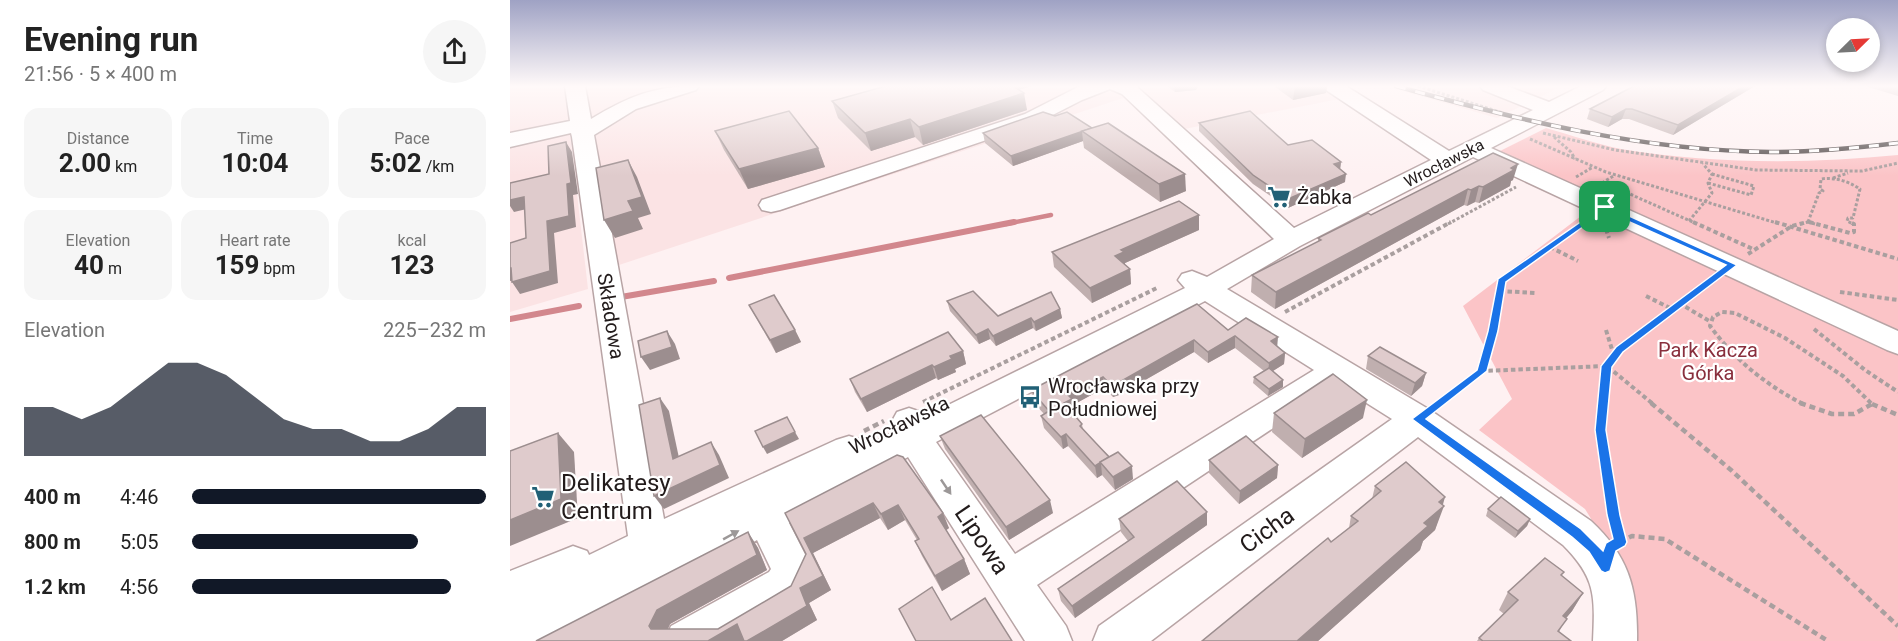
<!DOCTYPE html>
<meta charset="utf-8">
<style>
:root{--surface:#fff;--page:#f6f6f6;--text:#222;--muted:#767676;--accent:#111827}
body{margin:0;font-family:Roboto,sans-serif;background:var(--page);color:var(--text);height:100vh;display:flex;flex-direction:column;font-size:22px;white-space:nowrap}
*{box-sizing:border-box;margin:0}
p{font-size:20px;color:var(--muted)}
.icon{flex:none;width:33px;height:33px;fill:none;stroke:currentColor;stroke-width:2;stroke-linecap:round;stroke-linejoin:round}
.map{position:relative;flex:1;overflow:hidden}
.panel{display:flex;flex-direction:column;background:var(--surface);width:510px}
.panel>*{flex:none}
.needle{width:39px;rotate:66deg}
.buttons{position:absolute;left:1316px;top:18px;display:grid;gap:12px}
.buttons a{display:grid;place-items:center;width:54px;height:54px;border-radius:50%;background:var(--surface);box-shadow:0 3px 9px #0003;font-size:30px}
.pin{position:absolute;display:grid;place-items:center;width:51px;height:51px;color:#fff;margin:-26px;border-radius:12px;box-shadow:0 3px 9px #0006}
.round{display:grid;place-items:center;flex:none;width:63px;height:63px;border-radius:32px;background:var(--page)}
.head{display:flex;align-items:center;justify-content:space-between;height:102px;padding:0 24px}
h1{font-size:33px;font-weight:700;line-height:45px}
.figures{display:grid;grid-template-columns:repeat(3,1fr);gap:9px;height:102px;padding:6px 24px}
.figures div{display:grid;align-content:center;border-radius:15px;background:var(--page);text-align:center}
.figures b{font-size:26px;font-weight:700}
.figures small{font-size:16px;font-weight:400}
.figures p{font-size:16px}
.chart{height:168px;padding:12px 24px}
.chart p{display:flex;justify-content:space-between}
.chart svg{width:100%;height:108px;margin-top:6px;fill:var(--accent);opacity:.7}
ul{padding:0 24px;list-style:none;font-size:20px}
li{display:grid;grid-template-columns:96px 72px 1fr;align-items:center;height:45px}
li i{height:15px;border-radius:8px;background:var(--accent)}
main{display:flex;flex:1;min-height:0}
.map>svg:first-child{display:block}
</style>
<main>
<section class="panel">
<div class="head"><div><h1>Evening run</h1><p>21:56 · 5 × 400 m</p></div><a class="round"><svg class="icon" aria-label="share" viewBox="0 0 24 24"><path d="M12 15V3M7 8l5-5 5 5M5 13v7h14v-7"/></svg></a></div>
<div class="figures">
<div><p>Distance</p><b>2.00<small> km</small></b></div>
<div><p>Time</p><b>10:04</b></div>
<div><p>Pace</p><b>5:02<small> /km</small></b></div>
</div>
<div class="figures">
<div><p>Elevation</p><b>40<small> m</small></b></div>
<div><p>Heart rate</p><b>159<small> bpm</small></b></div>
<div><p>kcal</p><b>123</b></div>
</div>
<div class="chart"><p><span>Elevation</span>225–232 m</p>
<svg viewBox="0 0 160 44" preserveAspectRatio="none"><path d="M0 44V24L10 24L20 29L30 24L40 15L50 6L60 6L70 11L80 20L90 29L100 33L110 33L120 38L130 38L140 33L150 24L160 24V44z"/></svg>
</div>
<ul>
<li><b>400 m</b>4:46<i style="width:100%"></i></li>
<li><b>800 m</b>5:05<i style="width:77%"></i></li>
<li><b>1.2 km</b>4:56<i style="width:88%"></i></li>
</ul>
</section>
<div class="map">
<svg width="1388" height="641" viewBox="0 0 1388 641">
<rect width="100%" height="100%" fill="#fef1f2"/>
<g fill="#fbe3e4">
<polygon points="0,86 830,86 845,96 674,129 635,93 616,97 106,266 84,127 60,133 78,289 0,312"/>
<polygon points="875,86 1052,86 987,118"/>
</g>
<path fill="#fbc4c7" d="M1036,128C1061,135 1086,144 1111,149C1201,164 1297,164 1388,155V641H1117V577L1075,509L969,430L1002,399L953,306L1092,200L990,151Z"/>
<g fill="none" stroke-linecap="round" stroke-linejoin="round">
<polyline stroke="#d2878d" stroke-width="4.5" points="496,224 541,215"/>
<g stroke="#d2878d" stroke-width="6">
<polyline points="219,278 504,222"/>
<polyline points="111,297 204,281"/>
<polyline points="0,319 69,306"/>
</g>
<g stroke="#b8a4a5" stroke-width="3">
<path id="minor" d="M55,86H75L81,119C117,97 146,85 189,86L186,90L126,109L84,135L154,519L326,440L339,436L352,440L355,447L386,431L382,421L387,412L399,408L411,412L414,417L675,288L668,280L672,274L682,271L697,277L764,239L612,94L600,89L572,100L529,122L270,210L261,212L252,210L249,205L252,200L515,114L570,86H626L784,228L921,160L816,90L813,86H836L939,151L1023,110L973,90L970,86H997L1039,102L1071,86H1096L1093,90L981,148L1388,331V354L1377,350L963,157L790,246L717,289L920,410L1081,521C1119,556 1128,590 1127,641H1083C1085,596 1086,578 1053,545L908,437L641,641H583L589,626L882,419L828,385L527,585L556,626L562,641H515L398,457L279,523L303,570L289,600L219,641H155L161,626L259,572L261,569L247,540L64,641H0V571L63,546L77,551L79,555L118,536L62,137L61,133L0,147V133L60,121ZM695,301L804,370L505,554L426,442Z"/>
</g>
<g stroke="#a99f9f" stroke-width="3" stroke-dasharray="3 2" stroke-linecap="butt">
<polyline points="908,86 993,113"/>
<polyline points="1033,133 1105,150 1246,170 1352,171 1388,163"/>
<polyline points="1044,137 1061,152 1065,159"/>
<polyline points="1020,139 1096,172 1270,224"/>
<polyline points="1066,177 1083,167"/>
<polyline points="1323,178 1338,173"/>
<polyline points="1093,182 1187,224"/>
<polyline points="1092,183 1105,175"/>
<polyline points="1198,183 1241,195 1244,186 1202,174"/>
<polyline points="1179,221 1202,193 1198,183 1202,174 1193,164"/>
<polyline points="1298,222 1305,224"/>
<path d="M1298,222L1309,193L1313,191L1310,189L1311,179C1325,177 1338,181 1350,189L1343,218H1338L1337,221L1343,224"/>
<polyline points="938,224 1006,187"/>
<polyline points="1073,224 1077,221"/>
<polyline points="1291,224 1298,222"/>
</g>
<g stroke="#a99f9f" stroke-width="4" stroke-dasharray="4.5 3" stroke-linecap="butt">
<polyline points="1183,222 1243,249"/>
<polyline points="1265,222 1388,259"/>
<polyline points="1299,222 1340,233 1344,232 1344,224 1340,222"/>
<polyline points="1096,229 1099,238"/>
<polyline points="1040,247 1068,261"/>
<polyline points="1238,254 1282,226 1297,222"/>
<polyline points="990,291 1026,293"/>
<polyline points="1330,292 1388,300"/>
<polyline points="1136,296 1162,309"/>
<polyline points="1169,303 1201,322"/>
<polyline points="775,312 941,222"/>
<polyline points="1304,329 1355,370 1388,392"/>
<polyline points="1096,330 1104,356"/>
<polyline points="972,371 983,331 991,281 1075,222"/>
<polyline points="413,402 649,287"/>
<polyline points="929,403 972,371 1097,366 1143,404"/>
<polyline points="1093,404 1097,366 1110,350 1203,279"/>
<path d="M1293,404C1256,385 1225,360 1200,326L1203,317L1212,312L1225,313L1275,338L1333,376L1362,404"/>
</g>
<g stroke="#a99f9f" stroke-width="4.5" stroke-dasharray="6 4" stroke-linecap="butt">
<polyline points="1093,403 1090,430 1108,534"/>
<polyline points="1141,403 1221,470 1388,626"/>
<polyline points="1290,403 1322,414 1344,414 1362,404"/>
<polyline points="1362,404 1388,415"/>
<polyline points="354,431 374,421"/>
<polyline points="1110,542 1122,536 1155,539 1318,641"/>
</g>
<use href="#minor" fill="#fff" fill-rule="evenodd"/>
<g stroke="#4f4747" stroke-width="4.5">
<path id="rail" d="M886,86C1008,120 1133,151 1261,152C1304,152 1346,148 1388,143"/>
</g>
<use href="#rail" stroke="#fff" stroke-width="3" stroke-dasharray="10" stroke-linecap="butt"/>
</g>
<g fill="#c0afaf">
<polygon points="376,86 522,86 509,90 517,110 413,145 405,137 361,151 328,118 322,101"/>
<polygon points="657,86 688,86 686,90 665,92"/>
<polygon points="764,86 817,86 816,93 783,100"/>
<polygon points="1245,86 1163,135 1119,119 1112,119 1098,127 1077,119 1080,109"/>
<polygon points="1355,86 1388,86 1388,96"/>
<polygon points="545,116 676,191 650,202 574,148 573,141 503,166 475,143 473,133"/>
<polygon points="689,123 778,145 831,162 830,169 835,182 778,208 743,184 689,131"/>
<polygon points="205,131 308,148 315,167 238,189 214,150"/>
<polygon points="983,153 1003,180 1001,181 1000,186 969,203 965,202 957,206 954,205 765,309 741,292 742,275 808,242 808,238 861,215"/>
<polygon points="689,230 615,263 615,265 620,269 621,284 582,303 544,267 542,252"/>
<polygon points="437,301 488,316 550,309 552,318 526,331 523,328 486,346 480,339 469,344 440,311"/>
<polygon points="239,305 285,330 291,342 266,353"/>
<polygon points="718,330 767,346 775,353 774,364 763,371 773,380 773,387 758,396 743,383 744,377 754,371 725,348 698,363 684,352 609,395 603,397 594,388 563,405 564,411 562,412 572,424 573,430 623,479 605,490 592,475 587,478 558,446 553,449 534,428 531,416 534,414 523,402 521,390"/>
<polygon points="453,351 456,364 445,369 446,372 428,380 426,378 357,412 345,392 340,379"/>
<polygon points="858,356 916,373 912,386 901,396 856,369"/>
<polygon points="764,413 853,418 792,458 762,432"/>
<polygon points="430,436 543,513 499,540 435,449"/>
<polygon points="387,455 439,528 436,530 454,559 460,574 432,591 412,556 405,541 407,540 395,520 378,530 370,518 303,553 321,590 299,603 307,620 272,641 26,641 238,532 248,548 257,570 160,624 158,629 208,629 281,586 296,554"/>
<polygon points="699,460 768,465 767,478 729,504 699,473"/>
<polygon points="865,486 933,505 925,530 913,541 910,550 808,641 821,542 839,528 841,516 862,499"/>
<polygon points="978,509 1020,519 1017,526 1005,538 976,516"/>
<polygon points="697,512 697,525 565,618 551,601 548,589 618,541 611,532 609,519"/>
<polygon points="1051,576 1073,593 1062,611 1056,618 1049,632 1061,641 967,641 969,638 994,614 989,610 998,592"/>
</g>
<g fill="#9c8e8f">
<polygon points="491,86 522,86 493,94"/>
<polygon points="664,86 688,86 686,90 665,92"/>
<polygon points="785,86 817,86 816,93 783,100"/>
<polygon points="1234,86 1245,86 1163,135 1168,125"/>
<polygon points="514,93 517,110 413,145 409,127"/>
<polygon points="1116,109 1112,119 1098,127 1102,117"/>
<polygon points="400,119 405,137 361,151 355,133"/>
<polygon points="572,131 573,141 503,166 501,156"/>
<polygon points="56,142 62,152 68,194 63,195 66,227 44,233 48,283 10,294 2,282 37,221 57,184"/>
<polygon points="308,148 315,167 238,189 229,169"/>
<polygon points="118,160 127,177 141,214 128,218 133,229 105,238 94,220 118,201"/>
<polygon points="831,162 830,170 824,164"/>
<polygon points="1008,164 1003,180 1001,181 1000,186 969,203 973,187 1001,168"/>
<polygon points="675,174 676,191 650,202 649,184"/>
<polygon points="836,174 835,182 778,208 778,199"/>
<polygon points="969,186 965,202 957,206 961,190"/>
<polygon points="958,189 954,205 765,309 766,292"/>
<polygon points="14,197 21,208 4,212 0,206 0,200"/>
<polygon points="689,215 689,230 615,263 615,267 605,256 611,250"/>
<polygon points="0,268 1,268 10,279 0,281"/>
<polygon points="620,269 621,284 582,303 580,288"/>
<polygon points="550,309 552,318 526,331 524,322"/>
<polygon points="521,318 523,328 486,346 483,336"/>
<polygon points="478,329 480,339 469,344 466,335"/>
<polygon points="285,330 291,342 266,353 260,340"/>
<polygon points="157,331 165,344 170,359 140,370 131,357"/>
<polygon points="725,336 725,348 698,363 698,352"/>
<polygon points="768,337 767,349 761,341"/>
<polygon points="684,340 684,352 609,395 603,397 601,385"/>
<polygon points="453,351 456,364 445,369 446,372 428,380 424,367 440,356"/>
<polygon points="775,353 774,364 758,374 759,363"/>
<polygon points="422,365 426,378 357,412 351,399"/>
<polygon points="916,373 912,386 901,396 905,383"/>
<polygon points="593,377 594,388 563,405 564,411 556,415 554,403 558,395"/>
<polygon points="773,380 773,387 758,396 759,389"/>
<polygon points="150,398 159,411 172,472 163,459"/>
<polygon points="857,400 853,418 792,458 795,439"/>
<polygon points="285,432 289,439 257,454 253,447"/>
<polygon points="48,433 64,452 68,518 0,546 0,520"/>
<polygon points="556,434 558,446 553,449 551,437"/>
<polygon points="201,442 209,455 219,478 154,509 144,496"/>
<polygon points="591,463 592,475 587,478 585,466"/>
<polygon points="768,465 767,478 729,504 730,491"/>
<polygon points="622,466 623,479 605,490 603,477"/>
<polygon points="935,497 932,508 934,506 925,530 913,541 910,550 808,641 787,641 914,523 929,502"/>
<polygon points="540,500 543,513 499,540 496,527"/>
<polygon points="363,503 370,518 303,553 321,590 299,603 307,620 272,641 237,641 290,588 313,576 294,538"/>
<polygon points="388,505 395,520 378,530 371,514"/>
<polygon points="697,512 697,525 565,618 562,606"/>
<polygon points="433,513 439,528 434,532 428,517"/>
<polygon points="1020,519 1017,526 1005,538 1008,531"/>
<polygon points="238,532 248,548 257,570 160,624 153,640 139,626 147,610"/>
<polygon points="454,559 460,574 432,591 425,576"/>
<polygon points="1073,593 1062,611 1043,634 1053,616"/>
<polygon points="227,624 234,641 198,641"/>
</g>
<g fill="#dfcbcc" stroke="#9c8e8f" stroke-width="1.5">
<polygon points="376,86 503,86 514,93 409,127 400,119 355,133 322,101"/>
<polygon points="1124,86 1234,86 1168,125 1122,109 1116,109 1102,117 1080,109"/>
<polygon points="279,111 308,148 229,169 205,131"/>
<polygon points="740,111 778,145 802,140 831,162 824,164 836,174 778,199 743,175 689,123"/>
<polygon points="533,112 545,116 557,112 582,128 501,156 473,133"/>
<polygon points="598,123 675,174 649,184 572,131"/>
<polygon points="56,142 61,183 57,184 59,216 37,221 40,271 2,282 1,268 0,268 0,243 16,238 14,197 0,200 0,183 39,174 38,146"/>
<polygon points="983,153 1008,164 1001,168 1004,170 973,187 969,186 961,190 958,189 766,292 742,275 811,240 808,238 858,213 861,215"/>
<polygon points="118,160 132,197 118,201 123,211 94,220 86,168"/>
<polygon points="669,201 689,215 611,250 614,252 605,256 620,269 580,288 542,252"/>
<polygon points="463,291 488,316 541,292 550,309 524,322 521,318 483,336 478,329 466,335 437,301"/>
<polygon points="264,295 285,330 260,340 239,305"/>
<polygon points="687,304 718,330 736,318 768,337 761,341 775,353 759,363 725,336 698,352 684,340 608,383 601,385 593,377 558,395 562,399 554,403 572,424 570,426 599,457 585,466 556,434 551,437 531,416 539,411 521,390"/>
<polygon points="157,331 162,347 131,357 128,341"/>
<polygon points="438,332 453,351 440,356 442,359 424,367 422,365 351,399 340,379"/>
<polygon points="870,347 916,373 905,383 858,356"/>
<polygon points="759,368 773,380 759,389 744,377"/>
<polygon points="823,374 857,400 795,439 764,413"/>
<polygon points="150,398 163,459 201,442 210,465 144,496 129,405"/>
<polygon points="471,415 540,500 496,527 430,436"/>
<polygon points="277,417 285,432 253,447 245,431"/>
<polygon points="48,433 51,499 0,520 0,451"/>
<polygon points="736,436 768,465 730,491 699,460"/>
<polygon points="608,452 622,466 603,477 590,462"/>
<polygon points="387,455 393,457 433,513 428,517 454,559 425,576 405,541 409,539 388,505 371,514 363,503 294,538 313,576 290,588 297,606 237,641 234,641 227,624 198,641 26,641 238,532 247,555 147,610 139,626 141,629 208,629 281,586 296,554 275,513"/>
<polygon points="896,462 935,497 929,502 934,506 914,523 918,526 787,641 692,641 818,538 821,542 848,521 841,516 871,491 865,486"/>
<polygon points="667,481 697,512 562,606 548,589 624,537 609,519"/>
<polygon points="991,497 1020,519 1008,531 978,509"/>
<polygon points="1035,558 1054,572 1051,575 1073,593 1053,616 1057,619 1048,631 1061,641 973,641 969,638 1008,600 998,592"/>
<polygon points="422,587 441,620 475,598 502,641 406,641 389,609"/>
</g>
<defs><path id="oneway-solid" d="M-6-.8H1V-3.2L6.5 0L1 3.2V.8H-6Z" transform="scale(1.5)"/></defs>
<g fill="#9c9898">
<use href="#oneway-solid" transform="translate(436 487) rotate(56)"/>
<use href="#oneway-solid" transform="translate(221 535) rotate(-29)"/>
</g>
<linearGradient id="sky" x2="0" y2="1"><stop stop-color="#9fa2c4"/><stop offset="0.49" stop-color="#fff9f9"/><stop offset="1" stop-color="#fff9f9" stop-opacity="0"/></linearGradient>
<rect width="1388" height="176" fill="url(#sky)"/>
<path fill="#1a73e8" stroke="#fff" stroke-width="1.5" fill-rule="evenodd" d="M1095,205L1227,265L1113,352L1102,367L1096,430L1110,515L1117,542L1115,546L1106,551L1100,571L1095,573L1091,571L1079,552L1062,537L902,419L967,370L978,331L988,279ZM1095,211L1216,265L1106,347L1091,366L1085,430L1097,515L1103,539L1096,543L1093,551L1071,529L916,419L977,371L988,331L996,282Z"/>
<defs>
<g id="supermarket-bare" transform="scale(1.8)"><path d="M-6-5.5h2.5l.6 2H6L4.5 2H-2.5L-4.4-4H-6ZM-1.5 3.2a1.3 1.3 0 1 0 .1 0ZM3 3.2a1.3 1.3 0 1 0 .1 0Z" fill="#216076" stroke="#fff" stroke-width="2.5" paint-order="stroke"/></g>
<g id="bus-bare" transform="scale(1.8)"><path d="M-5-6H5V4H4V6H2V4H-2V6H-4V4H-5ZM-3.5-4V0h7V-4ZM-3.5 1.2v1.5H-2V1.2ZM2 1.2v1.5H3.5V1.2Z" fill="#216076" stroke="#fff" stroke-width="2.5" paint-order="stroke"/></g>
</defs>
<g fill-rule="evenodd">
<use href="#supermarket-bare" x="769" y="197"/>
<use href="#bus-bare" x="520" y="397"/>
<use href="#supermarket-bare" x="33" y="497"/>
</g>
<g text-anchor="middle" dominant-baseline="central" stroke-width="4.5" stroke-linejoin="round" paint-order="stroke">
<g font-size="16" fill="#221b1b" stroke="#fff">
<text transform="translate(934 163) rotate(-27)">Wrocławska</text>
</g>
<g font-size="20" fill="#221b1b" stroke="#fff" text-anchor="start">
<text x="787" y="197">Żabka</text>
<text x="538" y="386">Wrocławska przy<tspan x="538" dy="23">Południowej</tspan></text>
</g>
<g font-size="20" fill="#221b1b" stroke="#fff">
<text transform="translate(101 316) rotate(81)">Składowa</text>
<text transform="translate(389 425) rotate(-26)">Wrocławska</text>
</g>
<g font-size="20" fill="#892f3d" stroke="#fff">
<text x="1198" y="350">Park Kacza<tspan x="1198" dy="23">Górka</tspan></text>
</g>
<g font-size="24" fill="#221b1b" stroke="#fff" text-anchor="start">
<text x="51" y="483">Delikatesy<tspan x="51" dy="28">Centrum</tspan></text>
</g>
<g font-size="24" fill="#221b1b" stroke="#fff">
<text transform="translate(757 530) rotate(-36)">Cicha</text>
<text transform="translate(472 540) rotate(56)">Lipowa</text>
</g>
</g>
</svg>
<div class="buttons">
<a><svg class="needle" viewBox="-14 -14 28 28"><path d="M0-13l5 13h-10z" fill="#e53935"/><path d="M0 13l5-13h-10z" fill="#767676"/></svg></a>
</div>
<div class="pin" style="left:1095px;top:207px;background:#1e9e55"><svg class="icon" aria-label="arrive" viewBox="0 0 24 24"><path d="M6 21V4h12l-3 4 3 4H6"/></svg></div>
</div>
</main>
